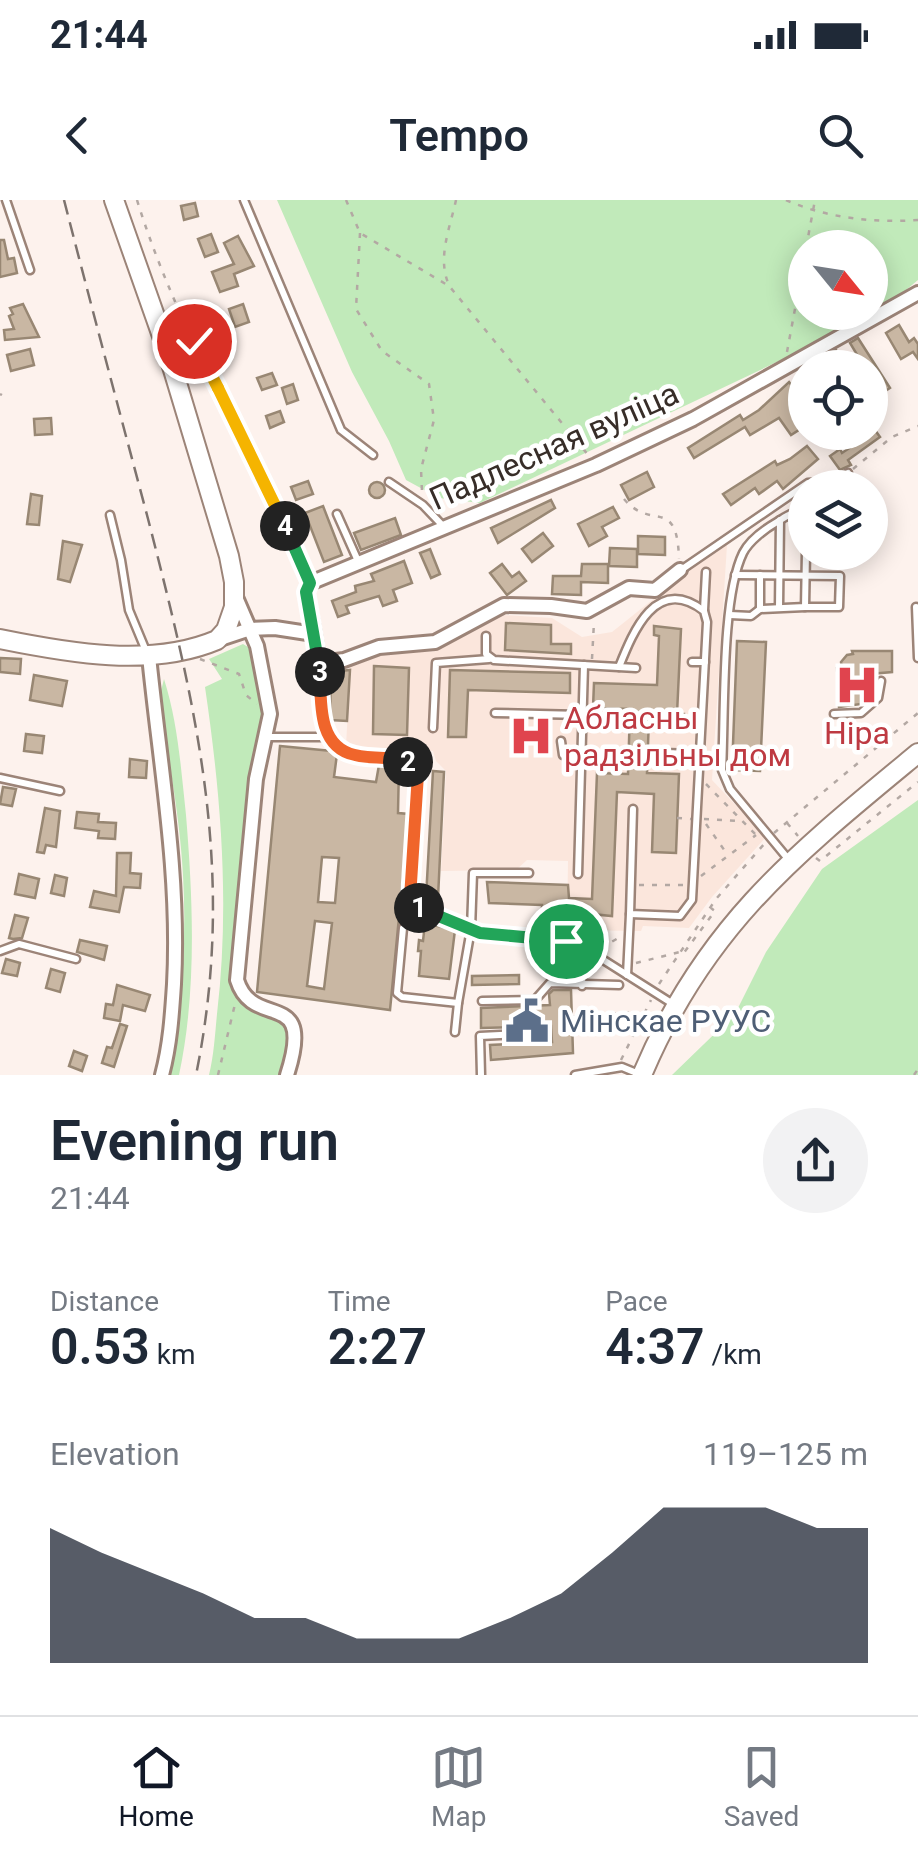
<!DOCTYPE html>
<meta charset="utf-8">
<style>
:root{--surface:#fff;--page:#f2f2f3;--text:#1f2937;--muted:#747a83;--line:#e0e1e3;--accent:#111827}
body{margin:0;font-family:Roboto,sans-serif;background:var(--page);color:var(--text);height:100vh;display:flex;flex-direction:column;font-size:38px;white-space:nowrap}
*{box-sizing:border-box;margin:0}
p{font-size:32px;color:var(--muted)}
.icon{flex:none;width:55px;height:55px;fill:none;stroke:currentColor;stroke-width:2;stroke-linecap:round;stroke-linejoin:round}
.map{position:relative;height:875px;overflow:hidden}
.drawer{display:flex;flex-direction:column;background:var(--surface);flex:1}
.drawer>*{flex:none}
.needle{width:65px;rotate:120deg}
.buttons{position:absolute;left:788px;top:30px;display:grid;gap:20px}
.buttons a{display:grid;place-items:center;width:100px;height:100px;border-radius:50%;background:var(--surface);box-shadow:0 5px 25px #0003;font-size:50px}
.pin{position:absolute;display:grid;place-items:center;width:85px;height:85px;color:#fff;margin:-42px;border:5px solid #fff;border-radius:50%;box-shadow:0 2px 10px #0007}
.km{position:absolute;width:50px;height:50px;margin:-25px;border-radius:50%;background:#222;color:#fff;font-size:28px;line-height:50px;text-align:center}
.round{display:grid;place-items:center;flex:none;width:105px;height:105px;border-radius:52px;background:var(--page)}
.summary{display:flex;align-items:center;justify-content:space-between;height:170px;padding:0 50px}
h1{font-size:55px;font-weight:600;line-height:75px}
.stats{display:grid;grid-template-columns:repeat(3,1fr);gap:15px;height:170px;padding:10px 50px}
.stats div{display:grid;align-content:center}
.stats b{font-size:50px;font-weight:600}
.stats small{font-size:28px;font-weight:400}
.stats p{font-size:28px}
.chart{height:280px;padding:20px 50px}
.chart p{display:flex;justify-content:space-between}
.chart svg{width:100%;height:180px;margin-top:10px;fill:var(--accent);opacity:.7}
.status{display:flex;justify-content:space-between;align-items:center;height:70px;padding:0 50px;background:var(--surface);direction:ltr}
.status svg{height:28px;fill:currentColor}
header{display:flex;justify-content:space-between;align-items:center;height:130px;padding:0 50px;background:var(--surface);font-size:45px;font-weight:600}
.tabs{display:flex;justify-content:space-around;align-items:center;height:140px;border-top:2px solid var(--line);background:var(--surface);font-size:28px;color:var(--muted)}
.tabs a{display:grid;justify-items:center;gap:5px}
.tabs .current{color:var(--accent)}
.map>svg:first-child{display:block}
</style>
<div class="status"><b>21:44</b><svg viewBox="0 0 49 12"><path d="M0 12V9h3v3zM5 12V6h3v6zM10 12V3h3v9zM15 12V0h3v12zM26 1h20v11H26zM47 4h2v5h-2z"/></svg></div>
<header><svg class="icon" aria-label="back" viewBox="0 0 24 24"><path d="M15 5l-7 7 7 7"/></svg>Tempo<svg class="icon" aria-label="search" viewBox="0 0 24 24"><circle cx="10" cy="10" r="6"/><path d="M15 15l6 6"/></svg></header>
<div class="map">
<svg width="918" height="875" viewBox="0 0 918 875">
<rect width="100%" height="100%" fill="#fdf2ed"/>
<polygon fill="#fbe6dc" points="727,345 712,580 766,637 712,697 689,728 643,726 641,731 567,730 568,661 527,660 516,670 441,671 446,571 436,561 433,551 346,546 350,470 347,464 367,455 435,451 502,415 552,418 582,437 612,432 690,370"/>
<g fill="#c1eaba" fill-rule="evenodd">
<path d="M277,0H918V80L876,115L480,303L439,298L406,280L389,241L352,172ZM805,48H870V112H805Z"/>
<path d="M243,444L253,450L266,511L232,781C240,827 281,803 287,834C290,846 282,863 279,875H209C214,855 215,834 217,814C230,704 221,596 205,487L222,479L209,459Z"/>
<path d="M164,479C178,523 181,569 186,615C193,700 197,791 179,875H171C181,809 187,742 183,675C180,616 168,557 159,499Z"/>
<polygon points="918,600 918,875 672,875 735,814 766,752 822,669"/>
</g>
<g fill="#c9b7a3" stroke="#988773" stroke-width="2.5" fill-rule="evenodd">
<polygon points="195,3 198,16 184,20 181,6"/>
<polygon points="211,34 218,52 205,57 198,39"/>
<polygon points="238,36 254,66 234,74 238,86 220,92 212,72 234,64 224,43"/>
<polygon points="0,40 4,40 8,59 14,58 17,73 0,77"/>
<polygon points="23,104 39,137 5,140 4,130 14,129 9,116 13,114 10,108"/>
<polygon points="243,104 249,122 235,127 229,109"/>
<polygon points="899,125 909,142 914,138 918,144 918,159 913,152 901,159 886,133"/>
<polygon points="858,138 890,188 870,201 870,189 876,186 870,176 870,168 865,168 850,143"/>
<polygon points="30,149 34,165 11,171 7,155"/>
<polygon points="836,150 840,156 822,168 805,168"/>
<polygon points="272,173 277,185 262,190 257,178"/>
<polygon points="789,182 795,190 805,183 805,193 791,203 805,226 791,235 779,218 750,235 745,227 694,258 688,248 740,215 743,220 759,210"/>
<polygon points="293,184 298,200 287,204 282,188"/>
<polygon points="870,201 880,216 870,223 880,237 848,260 851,265 840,270 830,256 840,249 842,253 870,234"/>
<polygon points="280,211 284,222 270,228 266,216"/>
<polygon points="51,218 52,234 35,235 34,219"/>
<polygon points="807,246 818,259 783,289 777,281 759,294 755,288 731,305 723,294 775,261 777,265 790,259"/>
<polygon points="647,272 654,287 629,300 621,285"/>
<polygon points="308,281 313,294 296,300 291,287"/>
<circle cx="377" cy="290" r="8"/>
<polygon points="31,294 42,296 39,325 27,324"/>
<polygon points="551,300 555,308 498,343 491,328"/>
<polygon points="323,306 342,355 324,362 305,313"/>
<polygon points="613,307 619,318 602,327 607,336 589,346 578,324"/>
<polygon points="395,318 401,335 361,350 354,333"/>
<polygon points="543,333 553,346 532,362 522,349"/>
<polygon points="638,336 665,337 665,355 638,354"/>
<polygon points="63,341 82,345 70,382 58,379"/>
<polygon points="610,348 637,349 637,367 609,366"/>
<polygon points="430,349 440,374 431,378 420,353"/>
<polygon points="404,361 412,383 393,390 397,401 383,406 379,396 346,406 349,413 338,417 332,401 356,392 355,386 374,381 371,374"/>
<polygon points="502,364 512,377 519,372 526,381 507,395 490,373"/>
<polygon points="582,364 608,364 608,383 581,382 581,395 552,394 553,376 581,376"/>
<polygon points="506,423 551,425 551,444 571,444 571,454 505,450"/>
<polygon points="654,426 681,429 677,514 684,514 683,525 669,524 669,519 649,518 647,573 679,574 676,653 652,652 654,594 617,592 612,716 542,709 542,705 489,703 487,682 568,685 569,698 592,699 597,573 628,574 630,509 593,508 594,483 657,485 659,436 654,435"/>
<polygon points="737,441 766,442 760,571 732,570"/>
<polygon points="852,451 892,451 892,472 870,474 861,483 861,504 839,507 837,468 842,467 841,462 847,455 853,454"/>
<polygon points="0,458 21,459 20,474 0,472"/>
<polygon points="374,466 409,468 407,535 373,534"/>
<polygon points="350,470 347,521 330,520 331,472"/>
<polygon points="450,470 570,473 570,493 468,490 466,537 448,537"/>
<polygon points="34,475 67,481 62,506 30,500"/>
<polygon points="26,534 44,536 42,553 24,551"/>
<path d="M280,546L332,551L337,554L334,577L376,582L379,565H399L398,613L409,614L390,810L257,792ZM322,657L339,658L335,703L318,702ZM315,721L332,723L324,789L307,786Z"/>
<polygon points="130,559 147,561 146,578 129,577"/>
<polygon points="433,571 444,572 438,698 426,698"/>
<polygon points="3,587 16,589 12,606 0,604"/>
<polygon points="45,608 60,611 56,647 46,645 44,653 37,652"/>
<polygon points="77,612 99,614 98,622 116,623 115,639 98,638 99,631 75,628"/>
<polygon points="117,653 131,653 130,673 141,674 140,688 124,687 119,712 90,707 94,691 116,696"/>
<polygon points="19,674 39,679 35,698 15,694"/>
<polygon points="55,675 67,678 64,696 51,693"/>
<polygon points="15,715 28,718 22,738 13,739 9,738"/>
<polygon points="425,723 455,730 449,779 419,776 421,751 418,751 419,740 423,741"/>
<polygon points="80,740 107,746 104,760 77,752"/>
<polygon points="6,759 20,763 17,776 2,773"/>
<polygon points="51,769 65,773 60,792 46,788"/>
<polygon points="519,775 519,784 472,785 472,776"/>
<polygon points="117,785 150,795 145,811 123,805 120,821 104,818 106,804 113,805"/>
<polygon points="553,790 571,790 573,853 491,860 490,845 552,842 551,826 481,828 481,808 550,805 549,794"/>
<polygon points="120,824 127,826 114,867 102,863 107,847 112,848"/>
<polygon points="74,851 87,856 82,871 69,866"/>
</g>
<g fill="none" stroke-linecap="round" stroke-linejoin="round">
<g stroke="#9c8478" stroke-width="11">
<g id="lane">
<polyline points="6,0 30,70"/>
<polyline points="244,0 341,230 373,255"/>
<polyline points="389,282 423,305 443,326"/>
<polyline points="337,314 358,361"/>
<polyline points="110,315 121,360 129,410 146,451"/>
<polyline points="681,370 808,283 836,281 848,273"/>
<polyline points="735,375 840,376 839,407 805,407"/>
<polyline points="760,375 760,409"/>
<polyline points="779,407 780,320"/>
<polyline points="916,407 918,458"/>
<polyline points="704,410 706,372"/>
<polyline points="730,415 751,416 760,409 805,407 806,352"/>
<polyline points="486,436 486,454 494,460 636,468"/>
<polyline points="692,462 705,462"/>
<path d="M319,464C320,495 315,547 355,555C370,559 388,557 404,559L418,574L410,698L416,706L480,733L566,741L583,747L673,804"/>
<path d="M619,467C633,432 656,374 704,411L707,422L692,700L680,716L630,714L633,609"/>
<polyline points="495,513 582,515"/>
<polyline points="834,514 861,513 878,498 881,481"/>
<polyline points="433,528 436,463 489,459"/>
<polyline points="267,537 329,537"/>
<polyline points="561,541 563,555 581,557"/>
<polyline points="660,553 700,554"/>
<polyline points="0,578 60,591"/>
<path d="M789,660L730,589L722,570C725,516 721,398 743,353C749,341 765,329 777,322C787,316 793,311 805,312"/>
<polyline points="578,674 584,465"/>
<polyline points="416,706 403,728 397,793 402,797 458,803 471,729 473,673 529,673"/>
<polyline points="0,751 19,744 76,759"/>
<polyline points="627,775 630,714"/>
<polyline points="582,786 583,749"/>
<polyline points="482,801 535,800 550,783 619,785"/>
<polyline points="455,832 458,803"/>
<polyline points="481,875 480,836 543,833"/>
<polyline points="575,875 622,867 639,874"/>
</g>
</g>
<g stroke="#9c8478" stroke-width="18">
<g id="street">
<path d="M235,395L257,446L270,514L256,579L237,780C253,832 316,785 287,875"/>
<polyline points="314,434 319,463 344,460 379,447 435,442 504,405 551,406 587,411 629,388 655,390 680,370"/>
<polyline points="220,439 250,429 275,428 314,434 306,392 310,383 596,265 693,219 918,93"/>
<path d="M149,456C160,566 180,674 174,784C172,815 170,845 162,875"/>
</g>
</g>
<g stroke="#9c8478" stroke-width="22">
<g id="secondary">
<path d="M0,439C69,453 151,468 217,440L226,430L234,407V382L229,356L168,153L114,0"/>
<path d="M642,875C705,725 797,653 918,553"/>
</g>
</g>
<g stroke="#b3a8a3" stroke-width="2.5" stroke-dasharray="5 8" stroke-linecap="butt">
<path d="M137,0C177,130 251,249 306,373"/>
<polyline points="346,0 360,33 449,86"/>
<path d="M456,0C450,28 436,60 450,87L589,256"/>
<path d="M786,0C826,18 874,23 918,20"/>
<polyline points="360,33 356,109 382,151 429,184 434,220 421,269 422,292"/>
<polyline points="806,48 815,0"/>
<polyline points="787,152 805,55"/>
<polyline points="0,194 2,195"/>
<polyline points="853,269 892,237 918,226"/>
<path d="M624,299C652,332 677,295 679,359"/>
<polyline points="200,459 239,474 246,495 257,504"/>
<polyline points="592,459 594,422"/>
<polyline points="706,584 760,639"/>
<polyline points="677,618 691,619"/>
<polyline points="704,619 741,621"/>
<polyline points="787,623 798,636"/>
<polyline points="706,624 727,654"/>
<polyline points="774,633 918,513"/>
<polyline points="816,658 820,661 918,582"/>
<polyline points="701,676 756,635"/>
<polyline points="639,685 686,685"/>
<polyline points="601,748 620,737"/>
<polyline points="636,763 680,752 683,754 715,711 711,708"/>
<polyline points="659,784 716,699 765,643"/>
<polyline points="572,817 632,812 640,815"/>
<polyline points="621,860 651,800"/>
<polyline points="218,875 235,804"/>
<polyline points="914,875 918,869"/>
</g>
<use href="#lane" stroke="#fff" stroke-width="6"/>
<use href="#street" stroke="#fff" stroke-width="12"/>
<use href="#secondary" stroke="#fff" stroke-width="18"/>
<path stroke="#7d736e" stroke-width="2.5" stroke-dasharray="15 8" stroke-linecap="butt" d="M64,0C91,105 119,210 147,315C197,509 237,674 196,875"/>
</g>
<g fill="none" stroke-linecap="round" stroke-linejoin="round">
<g stroke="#fff" stroke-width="20">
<polyline id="split-1" points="419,708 480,733 566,741"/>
</g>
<g stroke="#fff" stroke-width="20">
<polyline id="split-2" points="408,562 418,574 410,698 419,708"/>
</g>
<g stroke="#fff" stroke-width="20">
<path id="split-3" d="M320,472C321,501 317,547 355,555C370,559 388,557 404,559L408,562"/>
</g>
<g stroke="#fff" stroke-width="20">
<polyline id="split-4" points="285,326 310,383 306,392 320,472"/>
</g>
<g stroke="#fff" stroke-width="20">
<polyline id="split-5" points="218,188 285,326"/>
</g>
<g stroke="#fff" stroke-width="20">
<polyline id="split-6" points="194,141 218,188"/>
</g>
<use href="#split-1" stroke="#22a559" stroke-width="12"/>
<use href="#split-2" stroke="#f0652b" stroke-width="12"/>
<use href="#split-3" stroke="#f0652b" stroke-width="12"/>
<use href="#split-4" stroke="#22a559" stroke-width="12"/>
<use href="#split-5" stroke="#f5b400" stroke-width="12"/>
<use href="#split-6" stroke="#f5b400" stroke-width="12"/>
</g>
<defs>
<g id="hospital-bare" transform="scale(3.45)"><path d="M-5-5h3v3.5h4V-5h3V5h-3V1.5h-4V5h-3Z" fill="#e0444e" stroke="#fff" stroke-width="2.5" paint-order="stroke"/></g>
<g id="civic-bare" transform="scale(3.45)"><path d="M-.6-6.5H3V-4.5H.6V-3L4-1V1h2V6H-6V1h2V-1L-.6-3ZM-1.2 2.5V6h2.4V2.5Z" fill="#5c6f8a" stroke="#fff" stroke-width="2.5" paint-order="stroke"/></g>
</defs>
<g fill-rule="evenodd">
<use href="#hospital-bare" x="857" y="485"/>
<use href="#hospital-bare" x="531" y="536"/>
<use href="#civic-bare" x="527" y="821"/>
</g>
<g text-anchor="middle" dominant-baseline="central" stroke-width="9" stroke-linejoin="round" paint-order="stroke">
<g font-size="32" fill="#372d28" stroke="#fff">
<text transform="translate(554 246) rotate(-24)">Падлесная вуліца</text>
</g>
<g font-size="32" fill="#be3a42" stroke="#fff" text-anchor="start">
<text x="564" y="518">Абласны<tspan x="564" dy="37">радзільны дом</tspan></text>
<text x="857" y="533" text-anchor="middle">Ніра</text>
</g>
<g font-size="32" fill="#4e5e75" stroke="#fff" text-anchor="start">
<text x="560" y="821">Мінскае РУУС</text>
</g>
</g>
</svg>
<div class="buttons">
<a><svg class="needle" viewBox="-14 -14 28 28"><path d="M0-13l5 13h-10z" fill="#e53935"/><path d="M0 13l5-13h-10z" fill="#747a83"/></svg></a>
<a><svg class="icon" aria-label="locate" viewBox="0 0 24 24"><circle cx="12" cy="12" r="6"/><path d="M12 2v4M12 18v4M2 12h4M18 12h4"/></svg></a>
<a><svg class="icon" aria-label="layers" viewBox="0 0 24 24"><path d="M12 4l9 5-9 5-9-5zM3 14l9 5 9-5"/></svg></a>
</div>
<div class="pin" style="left:566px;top:741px;background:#1e9e55"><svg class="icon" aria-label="arrive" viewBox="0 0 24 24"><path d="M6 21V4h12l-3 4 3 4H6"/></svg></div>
<div class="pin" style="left:194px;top:141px;background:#d93025"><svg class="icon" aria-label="check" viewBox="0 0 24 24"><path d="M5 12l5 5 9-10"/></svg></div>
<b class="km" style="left:419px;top:708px">1</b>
<b class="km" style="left:408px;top:562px">2</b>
<b class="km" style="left:320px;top:472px">3</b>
<b class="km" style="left:285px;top:326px">4</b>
</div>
<section class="drawer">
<div class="summary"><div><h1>Evening run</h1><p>21:44</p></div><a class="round"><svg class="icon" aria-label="share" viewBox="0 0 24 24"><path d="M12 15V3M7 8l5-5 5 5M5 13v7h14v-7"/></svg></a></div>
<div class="stats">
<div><p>Distance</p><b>0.53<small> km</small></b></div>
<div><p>Time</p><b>2:27</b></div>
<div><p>Pace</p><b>4:37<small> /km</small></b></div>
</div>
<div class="chart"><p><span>Elevation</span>119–125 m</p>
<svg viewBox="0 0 160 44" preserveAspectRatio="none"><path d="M0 44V11L10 17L20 22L30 27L40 33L50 33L60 38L70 38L80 38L90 33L100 27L110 17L120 6L130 6L140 6L150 11L160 11V44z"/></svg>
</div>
</section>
<nav class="tabs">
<a class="current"><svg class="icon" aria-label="home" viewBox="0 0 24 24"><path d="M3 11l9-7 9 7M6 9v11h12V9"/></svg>Home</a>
<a><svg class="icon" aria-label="map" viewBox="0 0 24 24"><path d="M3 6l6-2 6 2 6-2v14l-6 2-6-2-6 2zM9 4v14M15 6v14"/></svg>Map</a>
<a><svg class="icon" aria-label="saved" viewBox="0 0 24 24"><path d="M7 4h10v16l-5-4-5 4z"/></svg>Saved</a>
</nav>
